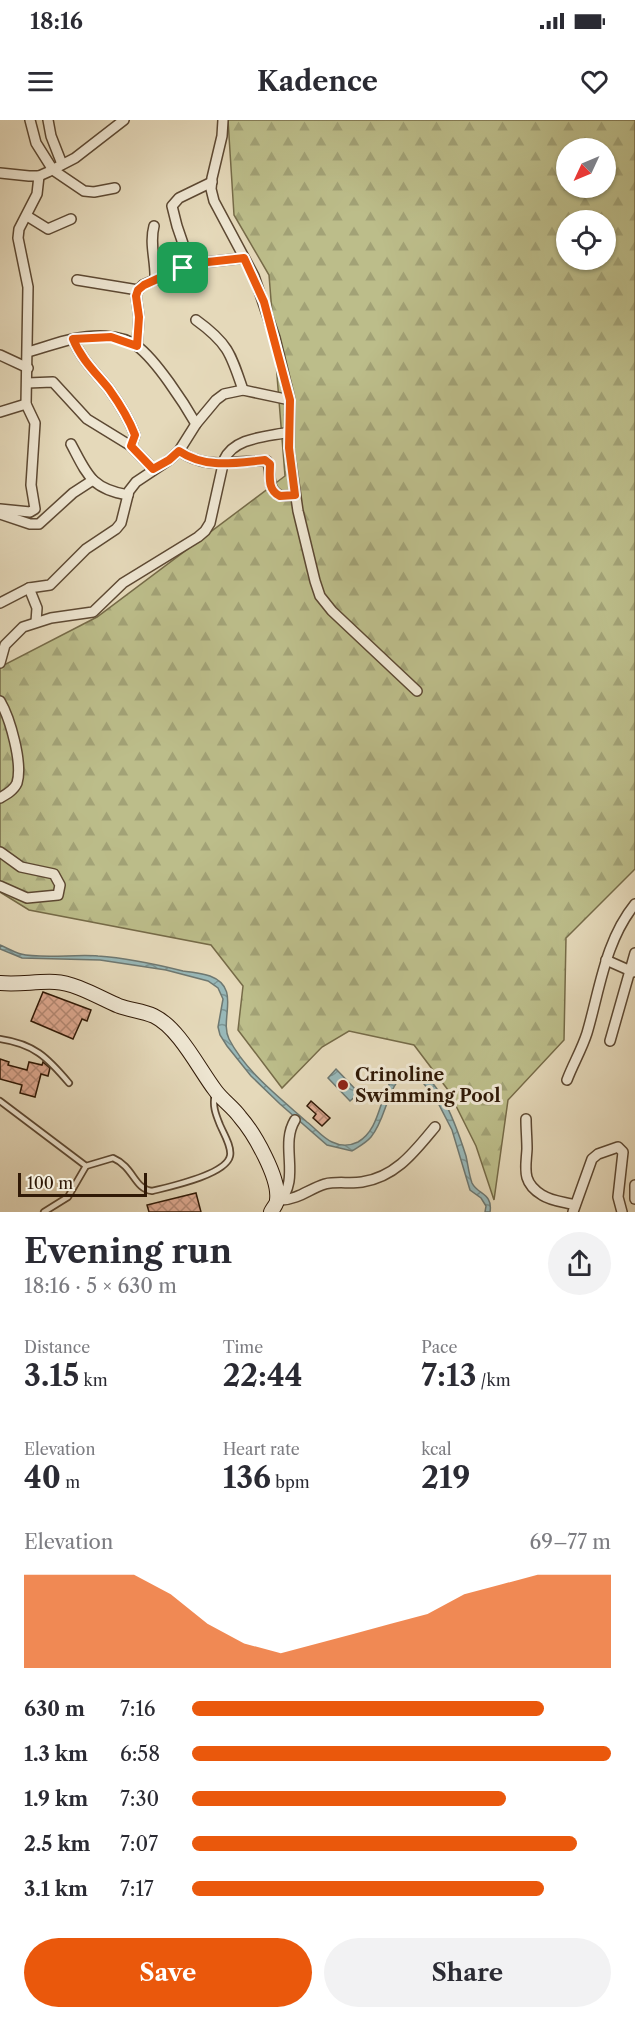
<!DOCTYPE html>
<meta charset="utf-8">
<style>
:root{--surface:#fff;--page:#f2f2f3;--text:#2b2b33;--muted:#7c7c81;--accent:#ea580c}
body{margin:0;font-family:"Libre Caslon Text",serif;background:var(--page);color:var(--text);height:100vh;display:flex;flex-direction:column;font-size:22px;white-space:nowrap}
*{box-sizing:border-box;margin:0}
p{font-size:20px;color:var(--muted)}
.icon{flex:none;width:33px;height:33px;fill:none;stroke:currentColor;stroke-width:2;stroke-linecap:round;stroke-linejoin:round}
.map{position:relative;height:1092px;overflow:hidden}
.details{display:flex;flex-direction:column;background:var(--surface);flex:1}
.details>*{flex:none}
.needle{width:39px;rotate:226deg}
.controls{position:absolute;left:556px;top:18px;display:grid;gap:12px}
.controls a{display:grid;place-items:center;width:60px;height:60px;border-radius:50%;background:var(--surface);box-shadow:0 2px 4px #0004;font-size:30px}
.scale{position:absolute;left:18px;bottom:15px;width:129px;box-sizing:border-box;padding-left:6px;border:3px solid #301906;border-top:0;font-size:16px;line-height:21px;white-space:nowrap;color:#301906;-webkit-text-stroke:4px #eee6d2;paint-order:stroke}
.pin{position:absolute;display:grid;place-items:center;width:51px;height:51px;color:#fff;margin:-26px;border-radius:12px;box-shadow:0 3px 9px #0006}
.round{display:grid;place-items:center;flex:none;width:63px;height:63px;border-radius:32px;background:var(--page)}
.summary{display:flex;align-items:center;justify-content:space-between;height:102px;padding:0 24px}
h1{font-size:33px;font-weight:700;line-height:45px}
.figures{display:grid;grid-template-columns:repeat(3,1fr);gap:9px;height:102px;padding:6px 24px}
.figures div{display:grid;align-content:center}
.figures b{font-size:30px;font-weight:700}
.figures small{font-size:16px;font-weight:400}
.figures p{font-size:16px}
.chart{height:168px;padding:12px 24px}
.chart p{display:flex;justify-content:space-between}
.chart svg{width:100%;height:108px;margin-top:6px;fill:var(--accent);opacity:.7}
.button{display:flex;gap:12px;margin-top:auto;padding:12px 24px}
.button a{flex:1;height:69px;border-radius:36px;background:var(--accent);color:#fff;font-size:24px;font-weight:700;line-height:69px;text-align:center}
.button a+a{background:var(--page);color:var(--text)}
ul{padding:0 24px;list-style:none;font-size:20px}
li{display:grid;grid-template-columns:96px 72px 1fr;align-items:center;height:45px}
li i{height:15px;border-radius:8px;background:var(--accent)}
.status{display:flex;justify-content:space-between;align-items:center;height:42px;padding:0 30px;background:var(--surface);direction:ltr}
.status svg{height:16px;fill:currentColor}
header{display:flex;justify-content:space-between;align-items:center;height:78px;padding:0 24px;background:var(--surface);font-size:27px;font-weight:700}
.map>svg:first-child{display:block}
</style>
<div class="status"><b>18:16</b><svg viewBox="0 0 49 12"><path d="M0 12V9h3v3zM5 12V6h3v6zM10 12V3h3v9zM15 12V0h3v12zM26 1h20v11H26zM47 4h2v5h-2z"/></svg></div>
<header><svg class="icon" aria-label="menu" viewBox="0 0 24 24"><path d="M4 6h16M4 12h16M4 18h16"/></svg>Kadence<svg class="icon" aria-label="heart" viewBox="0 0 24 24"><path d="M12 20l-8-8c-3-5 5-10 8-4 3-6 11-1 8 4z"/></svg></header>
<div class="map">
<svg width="635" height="1092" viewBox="0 0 635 1092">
<defs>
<pattern id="forest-firs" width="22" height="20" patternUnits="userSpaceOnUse" patternTransform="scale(1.5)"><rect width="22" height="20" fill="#bcbd8a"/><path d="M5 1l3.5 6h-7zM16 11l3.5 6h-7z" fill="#a2a276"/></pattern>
<pattern id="water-waves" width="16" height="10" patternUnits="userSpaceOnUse" patternTransform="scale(1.5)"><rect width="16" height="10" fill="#98b8b8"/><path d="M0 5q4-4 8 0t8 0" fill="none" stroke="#7c9594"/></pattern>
<pattern id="building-cross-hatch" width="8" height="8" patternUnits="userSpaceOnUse" patternTransform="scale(1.5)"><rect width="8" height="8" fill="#dfaa92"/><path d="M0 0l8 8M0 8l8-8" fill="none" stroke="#b58a75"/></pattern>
</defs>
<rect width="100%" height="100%" fill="#e5d9ba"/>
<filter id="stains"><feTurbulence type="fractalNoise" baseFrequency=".00333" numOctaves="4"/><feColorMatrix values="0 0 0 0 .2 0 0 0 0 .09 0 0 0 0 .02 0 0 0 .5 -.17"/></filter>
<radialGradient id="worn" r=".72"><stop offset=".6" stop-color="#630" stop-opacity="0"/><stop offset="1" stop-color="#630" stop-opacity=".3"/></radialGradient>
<path fill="url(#forest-firs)" stroke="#766b48" stroke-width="1.5" fill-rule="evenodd" d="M228,0H635V749L566,818L564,920L508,980L494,1080L476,1026L448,970L414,925L349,911L322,927L282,968L238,910L243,866L211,825L29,790L0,772V547L97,497L285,356L269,155L234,95ZM567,28H606V68H567ZM567,100H606V140H567Z"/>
<g fill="url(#water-waves)" stroke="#6e7871" stroke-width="1.5">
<path d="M0,825C7,828 14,832 21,834C39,839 77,834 98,836C127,838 155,844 183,851C192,852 202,853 210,856C242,868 219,899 229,919C246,952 280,978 307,1002C315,1008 323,1018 332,1022C340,1026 350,1026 358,1022C384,1007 378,966 401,950C407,951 414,951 420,953C442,962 459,1014 466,1036C468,1045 469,1055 472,1063C478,1075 493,1073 490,1092H485L486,1086L481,1078L470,1070L452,1010L436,979L420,959L403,955C386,971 386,999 371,1017C366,1023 358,1027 352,1031L327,1025L280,984L251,956L227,926L220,915L218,907L223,879L218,868L208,861L166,850L100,840L22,838L0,829Z"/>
<polygon points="336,949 359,973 350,981 328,958"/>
</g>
<g fill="url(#building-cross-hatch)" stroke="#301906" stroke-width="1.5">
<polygon points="43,872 91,890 87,901 82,899 73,919 31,901"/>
<polygon points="0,939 9,942 8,945 27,950 29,942 42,945 43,942 50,948 48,956 41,954 35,977 20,973 22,965 0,959"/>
<polygon points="311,981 330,998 322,1006 313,998 316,994 307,986"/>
<polygon points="196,1073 201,1092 149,1092 147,1085"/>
</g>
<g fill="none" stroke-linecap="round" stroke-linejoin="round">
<g stroke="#5d4933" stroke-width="8">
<g id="lane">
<path d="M0,919C34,924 47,937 69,963"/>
<path d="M0,981L86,1046L113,1038C134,1047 134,1069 152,1071C168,1067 226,1055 230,1036C232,1027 224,1014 220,1005C216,995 212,986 215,974"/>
<polyline points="44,1092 68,1077 86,1046"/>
</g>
</g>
<g stroke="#5d4933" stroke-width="12">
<g id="street">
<polyline points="30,0 36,23 53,50 84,71 94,72 115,68"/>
<polyline points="48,0 51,16 62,44"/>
<polyline points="223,0 222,16 212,58 211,69 214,81 254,156 275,218 290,280 289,329 298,391 315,461 320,476 332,491 417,571"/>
<polyline points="0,53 29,56 39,56 48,52 75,38 124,0"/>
<polyline points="27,96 48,109 71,99"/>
<path d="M154,106C149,124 156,141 155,160"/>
<polyline points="190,144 177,106 172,86 179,78 212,62"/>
<polyline points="77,160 138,170"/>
<path d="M196,200C228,223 231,234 243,270"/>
<path d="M73,219C81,239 96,253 109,269C119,283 129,299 135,315L131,326"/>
<polyline points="137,226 139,197 136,176 138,170 143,165 190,144 244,138"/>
<path d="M28,232C43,228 58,222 73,219C92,215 120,213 137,226C156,240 184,283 196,304"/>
<polyline points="0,235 28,248"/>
<polyline points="27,263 53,262 87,299 131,326 153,349"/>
<polyline points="0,292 26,284"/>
<path d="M71,324C87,354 91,369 128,375"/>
<path d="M179,331C211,352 233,339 267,341C273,353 265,369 281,376L295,375"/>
<polyline points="0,389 30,392 35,389 31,365 35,303 26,284 28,167 18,118 19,109 37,74 39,56"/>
<polyline points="0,394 30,404 39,404 73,373 93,360"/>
<polyline points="29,468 37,488 36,502"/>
<polyline points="0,483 29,468 50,465 86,429 116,409 121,403 129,371 136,362 169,340 179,331 196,304 216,280 224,274 243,270 290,280"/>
<path d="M0,543L5,525L23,507L51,498L93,492L123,463L198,417L205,411L210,403L224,340C234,317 267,317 289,312"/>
<path d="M0,581C10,598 23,643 17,663C14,670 7,674 0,678"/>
<polyline points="0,732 21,747 54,754 60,765 58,775 27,778 0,766"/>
<polyline points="606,840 633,852"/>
<polyline points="610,921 635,833"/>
<path d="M567,960C573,944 582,929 587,913C600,869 605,821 635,784"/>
<path d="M526,999C526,1009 527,1019 527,1029C526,1048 521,1062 542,1075C551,1081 564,1082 575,1085"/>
<polyline points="635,1065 635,1079"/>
<path d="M281,1080C299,1079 309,1069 325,1064C337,1061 350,1064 362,1062C396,1057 415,1031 435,1007"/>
<path d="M278,1083C302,1059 279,1026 295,1000"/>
<polyline points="573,1092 592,1039 598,1034 618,1027 623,1032 618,1077 622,1092"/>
</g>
</g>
<g stroke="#301906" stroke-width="16">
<path id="secondary" d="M0,863C19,865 36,861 55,862C76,863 100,878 119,886C130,890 143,891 154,896C179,908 199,949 215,970C222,980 233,987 240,997C254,1013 280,1058 277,1080C277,1084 273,1088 271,1092"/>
</g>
<use href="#lane" stroke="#eee6d2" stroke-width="4.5"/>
<use href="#street" stroke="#eee6d2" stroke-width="9"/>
<use href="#secondary" stroke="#eee6d2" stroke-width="14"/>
</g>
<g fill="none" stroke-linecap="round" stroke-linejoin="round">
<g stroke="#fff" stroke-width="12">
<path id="route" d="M244,138L264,182L290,280L289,328L295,375L280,376C267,370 270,356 270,344L265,340C234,343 206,349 179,331L169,340L153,349L131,326L135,315C129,299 119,283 109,269C96,253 81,239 73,219L111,217L137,226L139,197L136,176L138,170L144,165L190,144Z"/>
</g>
<use href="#route" stroke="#ea580c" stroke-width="8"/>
</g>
<circle fill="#8f2418" stroke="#eee6d2" stroke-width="2" cx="343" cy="965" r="6"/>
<g text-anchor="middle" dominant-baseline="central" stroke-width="6" stroke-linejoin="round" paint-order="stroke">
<g font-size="18" font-weight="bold" fill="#301906" stroke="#eee6d2" text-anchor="start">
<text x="355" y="955">Crinoline<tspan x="355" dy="21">Swimming Pool</tspan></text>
</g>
</g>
<rect width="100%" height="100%" filter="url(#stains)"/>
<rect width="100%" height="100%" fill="url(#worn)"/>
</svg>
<div class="controls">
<a><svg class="needle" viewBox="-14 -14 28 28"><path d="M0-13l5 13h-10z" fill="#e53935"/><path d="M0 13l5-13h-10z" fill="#7c7c81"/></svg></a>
<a><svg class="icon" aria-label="locate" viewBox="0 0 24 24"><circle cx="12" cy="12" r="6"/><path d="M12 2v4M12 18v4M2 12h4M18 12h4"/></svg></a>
</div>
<div class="scale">100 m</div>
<div class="pin" style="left:183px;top:148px;background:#1e9e55"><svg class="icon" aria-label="arrive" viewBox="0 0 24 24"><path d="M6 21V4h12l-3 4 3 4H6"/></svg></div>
</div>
<section class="details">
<div class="summary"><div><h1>Evening run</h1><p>18:16 · 5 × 630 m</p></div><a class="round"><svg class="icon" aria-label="share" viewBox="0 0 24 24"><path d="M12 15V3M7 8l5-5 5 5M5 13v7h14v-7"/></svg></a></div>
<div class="figures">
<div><p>Distance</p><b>3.15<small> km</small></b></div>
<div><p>Time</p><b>22:44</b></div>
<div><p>Pace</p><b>7:13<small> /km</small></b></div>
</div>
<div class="figures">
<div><p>Elevation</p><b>40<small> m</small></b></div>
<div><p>Heart rate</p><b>136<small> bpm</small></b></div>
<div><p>kcal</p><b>219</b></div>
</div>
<div class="chart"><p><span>Elevation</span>69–77 m</p>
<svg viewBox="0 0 160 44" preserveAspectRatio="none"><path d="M0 44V6L10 6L20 6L30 6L40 14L50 26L60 34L70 38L80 34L90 30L100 26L110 22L120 14L130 10L140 6L150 6L160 6V44z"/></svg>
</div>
<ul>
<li><b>630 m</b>7:16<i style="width:84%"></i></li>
<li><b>1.3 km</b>6:58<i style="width:100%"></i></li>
<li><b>1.9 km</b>7:30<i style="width:75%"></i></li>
<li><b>2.5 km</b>7:07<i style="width:92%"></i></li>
<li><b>3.1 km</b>7:17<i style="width:84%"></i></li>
</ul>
<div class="button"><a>Save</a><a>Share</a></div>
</section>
